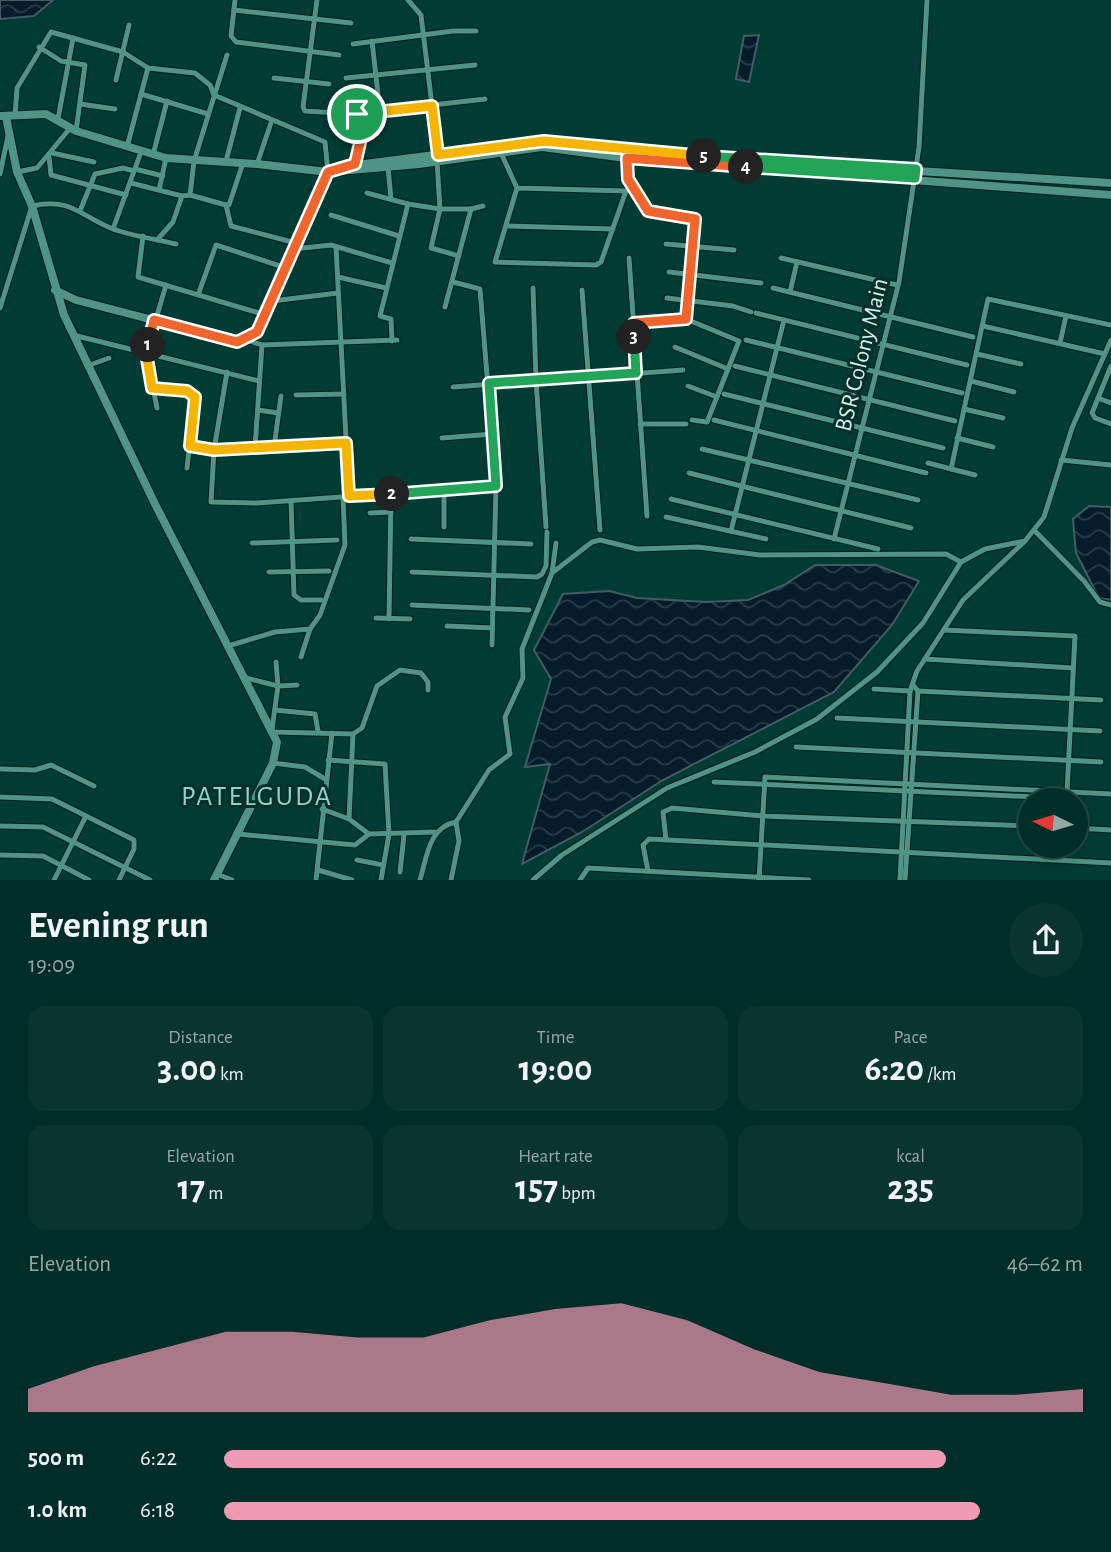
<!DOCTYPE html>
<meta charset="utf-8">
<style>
:root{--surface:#002d27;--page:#0a352f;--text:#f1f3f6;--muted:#95a8a7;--line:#224944;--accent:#f19ab4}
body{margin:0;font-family:"Alegreya Sans",sans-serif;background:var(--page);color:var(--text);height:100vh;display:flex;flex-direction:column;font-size:26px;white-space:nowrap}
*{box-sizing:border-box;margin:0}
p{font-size:23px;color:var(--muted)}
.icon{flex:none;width:38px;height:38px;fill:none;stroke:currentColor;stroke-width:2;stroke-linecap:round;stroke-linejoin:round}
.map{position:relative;height:880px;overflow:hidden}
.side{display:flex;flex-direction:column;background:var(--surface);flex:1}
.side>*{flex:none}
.needle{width:46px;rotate:275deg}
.fabs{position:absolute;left:1018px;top:788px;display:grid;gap:14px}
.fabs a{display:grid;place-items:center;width:70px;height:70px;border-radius:50%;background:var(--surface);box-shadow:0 7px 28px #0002,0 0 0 2px var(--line);font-size:35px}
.pin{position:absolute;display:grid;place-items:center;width:60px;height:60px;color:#fff;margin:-30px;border:4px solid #fff;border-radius:50%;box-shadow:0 2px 7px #0007}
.km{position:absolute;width:35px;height:35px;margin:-18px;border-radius:50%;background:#222;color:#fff;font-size:19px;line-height:35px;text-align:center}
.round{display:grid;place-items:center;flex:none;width:74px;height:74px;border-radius:37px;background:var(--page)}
.headline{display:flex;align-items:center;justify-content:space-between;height:119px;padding:0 28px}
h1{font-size:38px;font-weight:700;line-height:52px}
.stats{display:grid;grid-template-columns:repeat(3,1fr);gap:10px;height:119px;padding:7px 28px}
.stats div{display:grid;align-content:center;border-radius:18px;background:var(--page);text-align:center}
.stats b{font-size:35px;font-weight:700}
.stats small{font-size:19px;font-weight:400}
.stats p{font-size:19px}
.chart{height:196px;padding:14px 28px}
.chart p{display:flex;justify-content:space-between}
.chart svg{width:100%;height:126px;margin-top:7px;fill:var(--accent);opacity:.7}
ul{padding:0 28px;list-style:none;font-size:23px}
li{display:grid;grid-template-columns:112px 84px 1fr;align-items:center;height:52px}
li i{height:18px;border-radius:9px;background:var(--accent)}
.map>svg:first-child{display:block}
</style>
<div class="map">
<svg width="1111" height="880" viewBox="0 0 1111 880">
<defs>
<pattern id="water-waves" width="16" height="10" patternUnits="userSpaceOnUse" patternTransform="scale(1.75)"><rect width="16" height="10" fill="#061c2a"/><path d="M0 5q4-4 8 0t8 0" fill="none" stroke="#293d49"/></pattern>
</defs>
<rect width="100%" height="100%" fill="#003c34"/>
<g fill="url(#water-waves)" stroke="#435c64" stroke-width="2">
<polygon points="0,0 53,0 34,16 0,19"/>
<polygon points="759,35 749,82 736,79 744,36"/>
<polygon points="1089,506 1111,507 1111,600 1099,598 1076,553 1073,519"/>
<polygon points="815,565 876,565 919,581 892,625 834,692 663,780 582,832 522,864 550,764 525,767 551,679 534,650 563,594 609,591 637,598 706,602 748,600 784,585"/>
</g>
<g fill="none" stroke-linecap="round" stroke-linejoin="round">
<g stroke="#091f1b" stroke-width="7">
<g id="street">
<polyline points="235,0 231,36 236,42 339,55"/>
<polyline points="317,0 303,107 305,111 354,114 485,99"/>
<polyline points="408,0 421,15 438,155"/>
<polyline points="234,10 351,23"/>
<polyline points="372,41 380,112"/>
<polyline points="353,44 453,31 476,31"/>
<polyline points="39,47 61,61 85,65 76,131"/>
<polyline points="274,78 329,84"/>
<polyline points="346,78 475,65"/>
<polyline points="116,80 129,25"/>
<polyline points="141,94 208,114"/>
<polyline points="80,104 115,109"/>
<polyline points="15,116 17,88 51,32 123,52 148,68 195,73 210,85 214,95 325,142 328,172"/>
<polyline points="58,119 73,38"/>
<polyline points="127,147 148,68"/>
<polyline points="52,153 94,162"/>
<polyline points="501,153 517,188 495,262 596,265 601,262 626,191 517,188"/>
<polyline points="153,155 167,101"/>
<polyline points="49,157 51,175 126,195"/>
<polyline points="627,158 628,179 648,211 695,219 686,319 739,341 707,422 692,420"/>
<polyline points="226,161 240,108"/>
<polyline points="437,161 440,209 471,209 445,307"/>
<polyline points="243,163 229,205 226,205 231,226 296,243"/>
<polyline points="257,164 272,120"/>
<polyline points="355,164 363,130 357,114"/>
<polyline points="388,167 391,199"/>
<polyline points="135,169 163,176"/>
<polyline points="17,172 37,168 71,127"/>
<polyline points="0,174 8,136"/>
<polyline points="131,183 182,196"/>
<polyline points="159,190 166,158"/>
<polyline points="367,193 408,204 380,316 391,319 392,341"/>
<polyline points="190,195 226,205"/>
<polyline points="408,204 440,209 431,248 459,256"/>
<polyline points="471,209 483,206"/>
<polyline points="80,211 95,174 123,168 134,171"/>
<polyline points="331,215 399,236"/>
<polyline points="506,226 613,229"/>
<polyline points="113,229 141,152"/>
<polyline points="143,236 138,277 266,315"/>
<polyline points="157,240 173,222 182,196 190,195 194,161 227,55"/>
<polyline points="666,244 734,250"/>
<polyline points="336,247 349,496"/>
<polyline points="294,249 331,245 392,263"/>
<polyline points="629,258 647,516"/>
<polyline points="781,258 897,285"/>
<polyline points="669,272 761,283"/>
<polyline points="338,277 386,288"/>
<polyline points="453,282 480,289 496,486 492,645"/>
<polyline points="533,288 536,380 546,527"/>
<polyline points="773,288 973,337"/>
<polyline points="582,290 600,530"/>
<polyline points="790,292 797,262"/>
<polyline points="198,295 216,245 286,268"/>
<polyline points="667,298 733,306 751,312"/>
<polyline points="272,301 338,293"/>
<path d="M0,308L32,206C71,197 80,216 113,229C132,236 156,239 176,244"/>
<polyline points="756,313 967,365"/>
<polyline points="634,323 686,319"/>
<polyline points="983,326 1105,354"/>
<polyline points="73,335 259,381"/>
<polyline points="247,340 262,345 255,448"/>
<polyline points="746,340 962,393"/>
<polyline points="1060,343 1066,316"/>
<polyline points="262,345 397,340"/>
<polyline points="675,347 728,369"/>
<polyline points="977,354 1021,364"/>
<polyline points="87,366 109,358"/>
<polyline points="735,366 955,421"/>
<polyline points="1111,366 1092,413 1095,418 1111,424"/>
<polyline points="227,372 214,450 211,502 257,503 496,486"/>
<polyline points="971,381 1014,392"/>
<polyline points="688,386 717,397"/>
<polyline points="453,387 683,370"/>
<polyline points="152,388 187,391 195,397 187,468"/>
<polyline points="724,394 943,448"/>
<polyline points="296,395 344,394"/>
<polyline points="1098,398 1111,403"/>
<polyline points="157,408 146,353 166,285"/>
<polyline points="964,409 1003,418"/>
<polyline points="258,410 278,413"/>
<polyline points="714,420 926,473"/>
<polyline points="640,424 686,424"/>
<polyline points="442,438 493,434"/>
<polyline points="957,438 993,447"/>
<polyline points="190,446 214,450 346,443"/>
<polyline points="274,447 281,396"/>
<polyline points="702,449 918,500"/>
<polyline points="1061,460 1111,465"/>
<polyline points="928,463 975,475"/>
<polyline points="951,469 988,299 1111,325"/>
<polyline points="689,473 911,528"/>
<polyline points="671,499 878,549"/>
<polyline points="291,501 294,595 301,600 321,600"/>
<polyline points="370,513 391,512"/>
<polyline points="666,517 766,539"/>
<polyline points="444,527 444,491"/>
<polyline points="1034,530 1084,581 1100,602 1111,605"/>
<polyline points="731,531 784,320"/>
<polyline points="411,539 531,544"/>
<polyline points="834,539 899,282 919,147 927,0"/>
<polyline points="252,543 337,540"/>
<polyline points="269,572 329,571"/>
<polyline points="412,572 537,577 542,574 546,566 547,532"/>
<polyline points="552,573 592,542 600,540 637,549 698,547 760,555 946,554 961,562"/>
<polyline points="412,605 529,610"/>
<polyline points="376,618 410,619"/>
<polyline points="389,619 391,494"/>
<polyline points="447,626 492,628"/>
<polyline points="310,629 320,615 345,545 343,497"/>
<polyline points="944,630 1075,636 1067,792"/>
<polyline points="228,646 275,632 310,629 301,657"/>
<polyline points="925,659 1073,668"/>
<polyline points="246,678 278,686 276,662"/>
<polyline points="874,689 910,691"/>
<polyline points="918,691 1101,700"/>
<polyline points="275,710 315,714 318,731"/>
<polyline points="837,718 1100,731"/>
<polyline points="272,729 278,686 297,685"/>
<polyline points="273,732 353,734 362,728 377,686 400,670 421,673 428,682 428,690"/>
<polyline points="796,747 1101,762"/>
<polyline points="328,760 385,764 389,834 381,880"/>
<polyline points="273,763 305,767 325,779"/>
<polyline points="0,769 35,770 51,765 94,786"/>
<polyline points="714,782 1058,798 1067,792"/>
<polyline points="0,797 52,799 86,816"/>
<polyline points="322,809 349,819 369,834 435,832"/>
<polyline points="349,819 353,734"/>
<polyline points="0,826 43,827 150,880"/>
<polyline points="1076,828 1111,830"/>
<polyline points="238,834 355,845 369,834"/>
<polyline points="666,840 663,812 672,808 763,816 1031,826"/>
<polyline points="0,855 43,856 89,880"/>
<polyline points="357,860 383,865"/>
<polyline points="318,870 352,880"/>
<polyline points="648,871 643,845 649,839 1111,863"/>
<polyline points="400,872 404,835"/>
<polyline points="217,874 232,880"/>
<polyline points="54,880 86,816 134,840 134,849 119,880"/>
<polyline points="316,880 332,733"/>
<path d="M420,880C427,856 429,827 456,822"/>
<polyline points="451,880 459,841 456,822 489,770 510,754 505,717 523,678 522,649 552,573 556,543"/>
<polyline points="533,880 562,855 667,788 755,752 817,719 877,672 923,623 961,562 985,549 1025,541"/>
<polyline points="580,880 588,868 809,880"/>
<polyline points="759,880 765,777 1111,794"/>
<polyline points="900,880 910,691 917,671 963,600 1025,541 1044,517 1072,428 1111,340"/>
<polyline points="905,880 918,691 913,685"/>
</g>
</g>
<g stroke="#091f1b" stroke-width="10">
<g id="secondary">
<polyline points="0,116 46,114 76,131 166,158 257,164 328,172 419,164 542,147 633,159 1111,195"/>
<polyline points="6,117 17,172 32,206 64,315 155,504 277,742 273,763 214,880"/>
<polyline points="341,167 544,141 774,162 1111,183"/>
<path d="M55,290L76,300L238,342C254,338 258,329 266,315L328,172"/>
</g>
</g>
<use href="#street" stroke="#4f9487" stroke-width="5"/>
<use href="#secondary" stroke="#4f9487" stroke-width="8"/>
</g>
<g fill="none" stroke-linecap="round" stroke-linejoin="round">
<g stroke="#fff" stroke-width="14">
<polyline id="split-1" points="148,345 154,320 237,342 257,332 328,172 355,164 363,130 357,114"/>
</g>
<g stroke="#fff" stroke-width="14">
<polyline id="split-2" points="148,345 146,353 152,388 187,391 195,397 190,446 214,450 346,443 349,496 392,494"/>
</g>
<g stroke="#fff" stroke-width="14">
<polyline id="split-3" points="392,494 496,486 489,383 636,373 634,337"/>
</g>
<g stroke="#fff" stroke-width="14">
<polyline id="split-4" points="634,337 634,323 686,319 695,219 648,211 628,179 627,158 746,167"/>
</g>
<g stroke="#fff" stroke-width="14">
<polyline id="split-5" points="704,156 916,169 915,178 746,167"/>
</g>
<g stroke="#fff" stroke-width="14">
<polyline id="split-6" points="357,114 432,106 438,155 544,141 704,156"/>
</g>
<use href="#split-1" stroke="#f0652b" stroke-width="9"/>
<use href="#split-2" stroke="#f5b400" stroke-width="9"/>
<use href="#split-3" stroke="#22a559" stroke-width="9"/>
<use href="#split-4" stroke="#f0652b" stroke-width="9"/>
<use href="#split-5" stroke="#22a559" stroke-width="9"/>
<use href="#split-6" stroke="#f5b400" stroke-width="9"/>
</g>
<g text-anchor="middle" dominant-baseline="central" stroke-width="6" stroke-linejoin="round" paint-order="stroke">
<g font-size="24" fill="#d0f2ea" stroke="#092f2a">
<text transform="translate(862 355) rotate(-76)">BSR Colony Main</text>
</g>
<g font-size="28" letter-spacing="2" fill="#8fd4c6" stroke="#092f2a">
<text x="257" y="797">PATELGUDA</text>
</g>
</g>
</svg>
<div class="fabs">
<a><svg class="needle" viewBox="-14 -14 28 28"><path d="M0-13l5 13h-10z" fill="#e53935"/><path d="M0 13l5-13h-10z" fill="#95a8a7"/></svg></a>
</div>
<div class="pin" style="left:357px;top:114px;background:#1e9e55"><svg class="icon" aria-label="arrive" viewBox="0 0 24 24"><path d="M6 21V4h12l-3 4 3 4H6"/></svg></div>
<b class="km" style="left:148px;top:345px">1</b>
<b class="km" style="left:392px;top:494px">2</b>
<b class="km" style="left:634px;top:337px">3</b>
<b class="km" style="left:746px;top:167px">4</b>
<b class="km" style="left:704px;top:156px">5</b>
</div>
<section class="side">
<div class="headline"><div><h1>Evening run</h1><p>19:09</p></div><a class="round"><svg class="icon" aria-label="share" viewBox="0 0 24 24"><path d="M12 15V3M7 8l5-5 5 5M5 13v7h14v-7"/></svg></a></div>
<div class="stats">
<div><p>Distance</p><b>3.00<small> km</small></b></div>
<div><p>Time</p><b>19:00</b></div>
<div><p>Pace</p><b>6:20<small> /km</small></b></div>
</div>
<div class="stats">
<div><p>Elevation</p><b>17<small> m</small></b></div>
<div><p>Heart rate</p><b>157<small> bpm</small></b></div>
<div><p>kcal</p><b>235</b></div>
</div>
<div class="chart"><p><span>Elevation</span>46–62 m</p>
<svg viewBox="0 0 160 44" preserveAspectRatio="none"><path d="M0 44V36L10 28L20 22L30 16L40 16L50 18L60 18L70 12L80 8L90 6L100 12L110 22L120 30L130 34L140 38L150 38L160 36V44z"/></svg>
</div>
<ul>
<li><b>500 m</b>6:22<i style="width:84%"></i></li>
<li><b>1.0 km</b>6:18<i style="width:88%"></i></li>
</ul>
</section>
